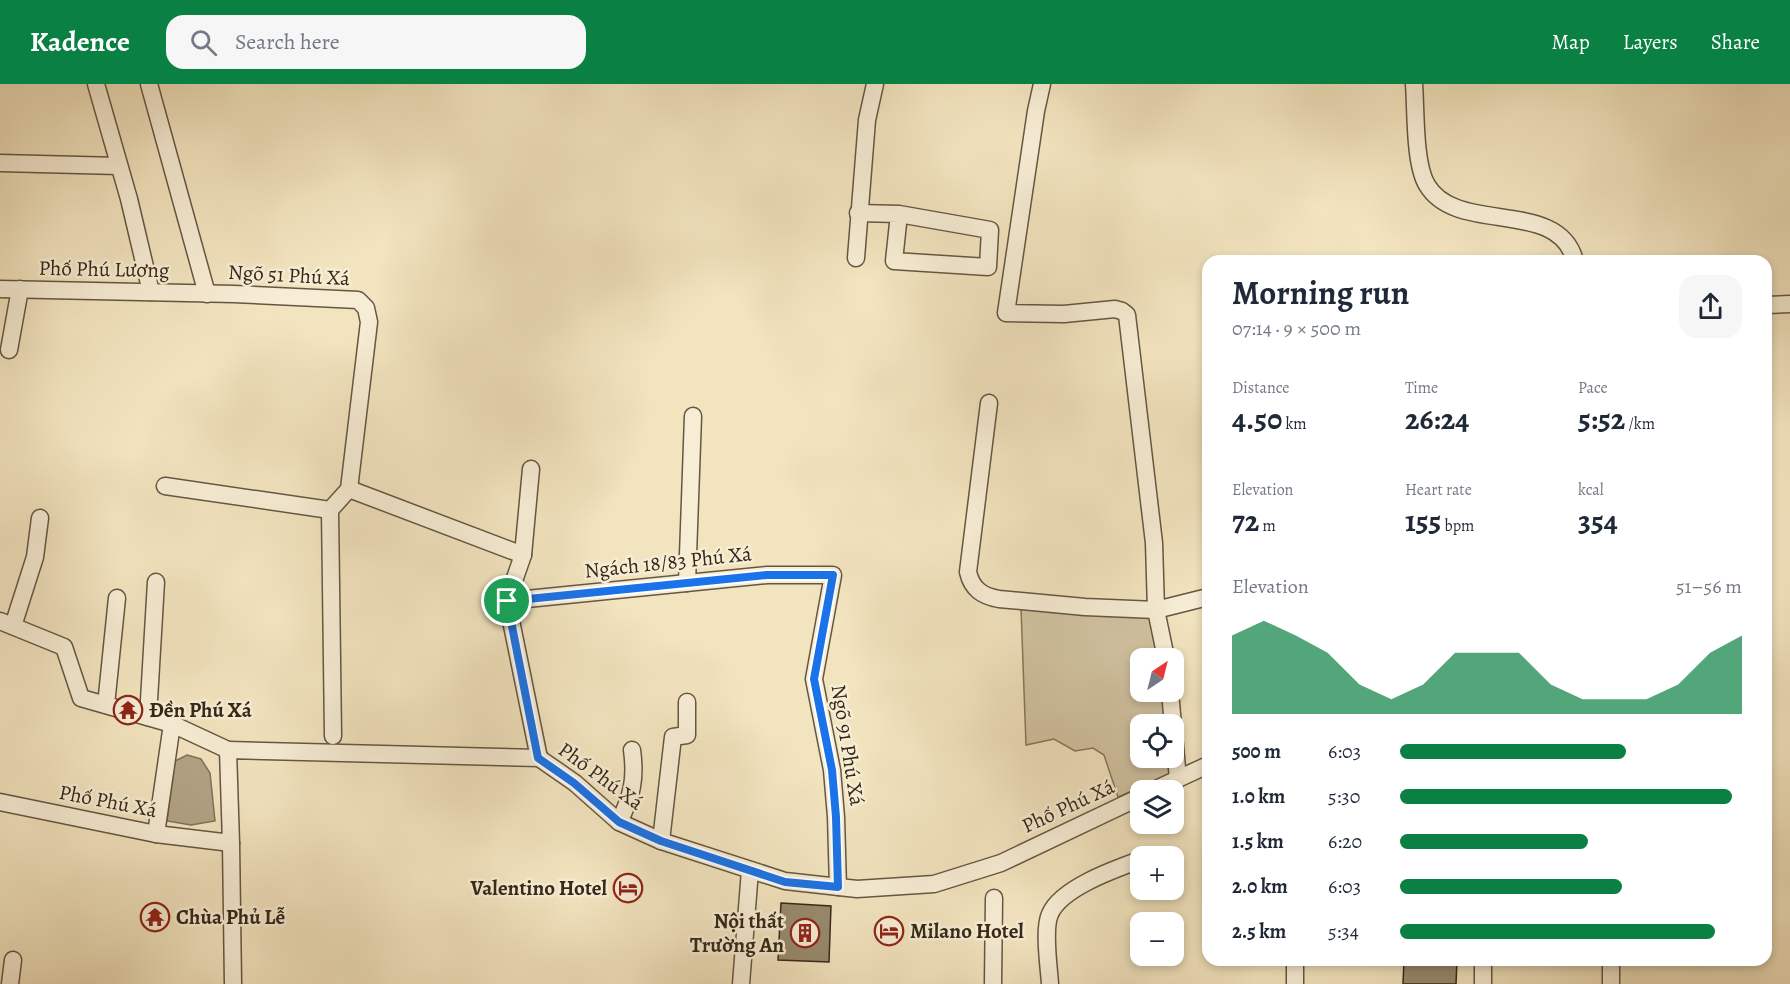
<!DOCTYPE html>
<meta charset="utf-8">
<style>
:root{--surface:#fff;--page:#f6f6f7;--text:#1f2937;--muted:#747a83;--accent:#0b8043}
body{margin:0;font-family:Alegreya,serif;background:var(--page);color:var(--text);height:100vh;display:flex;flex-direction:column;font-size:22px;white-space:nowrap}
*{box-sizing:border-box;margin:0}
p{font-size:20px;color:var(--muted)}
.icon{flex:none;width:33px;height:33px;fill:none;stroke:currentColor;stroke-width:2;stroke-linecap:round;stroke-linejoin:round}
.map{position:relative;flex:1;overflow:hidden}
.drawer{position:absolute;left:1202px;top:171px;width:570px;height:711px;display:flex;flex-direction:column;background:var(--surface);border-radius:18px;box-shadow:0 3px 9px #0003}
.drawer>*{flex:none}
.needle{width:39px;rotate:35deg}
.fabs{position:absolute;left:1130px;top:564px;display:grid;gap:12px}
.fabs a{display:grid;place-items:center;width:54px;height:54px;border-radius:12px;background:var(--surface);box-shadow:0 3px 9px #0003;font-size:30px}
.pin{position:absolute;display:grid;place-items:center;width:51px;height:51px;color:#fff;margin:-26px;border:3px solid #fff;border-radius:50%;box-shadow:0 2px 6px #0007}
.round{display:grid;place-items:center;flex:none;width:63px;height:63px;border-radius:18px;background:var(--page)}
.head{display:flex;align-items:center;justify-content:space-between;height:102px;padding:0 30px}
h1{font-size:33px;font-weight:700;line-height:45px}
.figures{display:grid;grid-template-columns:repeat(3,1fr);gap:9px;height:102px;padding:6px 30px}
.figures div{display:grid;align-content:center}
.figures b{font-size:30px;font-weight:700}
.figures small{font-size:16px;font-weight:400}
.figures p{font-size:16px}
.chart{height:168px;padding:12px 30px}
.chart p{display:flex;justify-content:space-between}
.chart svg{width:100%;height:108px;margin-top:6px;fill:var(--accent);opacity:.7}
ul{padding:0 30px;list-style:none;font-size:20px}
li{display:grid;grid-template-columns:96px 72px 1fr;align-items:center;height:45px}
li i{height:15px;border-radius:8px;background:var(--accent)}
header{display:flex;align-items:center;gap:36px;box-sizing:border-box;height:84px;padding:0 30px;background:var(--accent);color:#fff}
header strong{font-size:28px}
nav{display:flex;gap:33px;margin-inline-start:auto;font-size:21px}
.search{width:420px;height:54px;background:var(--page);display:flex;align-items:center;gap:15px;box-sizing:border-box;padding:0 21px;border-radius:18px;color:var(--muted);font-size:22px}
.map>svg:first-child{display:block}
</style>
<header>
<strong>Kadence</strong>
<div class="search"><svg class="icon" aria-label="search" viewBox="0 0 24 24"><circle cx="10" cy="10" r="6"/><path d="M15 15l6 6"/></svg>Search here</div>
<nav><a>Map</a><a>Layers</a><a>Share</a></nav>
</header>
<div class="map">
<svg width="1790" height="900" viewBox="0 0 1790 900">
<rect width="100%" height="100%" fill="#f2e4bf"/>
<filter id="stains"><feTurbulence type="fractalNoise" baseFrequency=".00333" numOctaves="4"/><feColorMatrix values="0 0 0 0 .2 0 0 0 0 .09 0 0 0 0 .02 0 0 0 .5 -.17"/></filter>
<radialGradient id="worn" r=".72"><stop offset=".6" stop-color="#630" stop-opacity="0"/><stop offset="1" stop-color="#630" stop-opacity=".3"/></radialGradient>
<polygon fill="#d2c4a2" stroke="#83765c" stroke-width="1.5" points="1021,524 1154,533 1159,574 1140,574 1140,608 1163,608 1167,640 1140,640 1140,674 1170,674 1172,690 1118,713 1104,671 1093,664 1075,667 1054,655 1026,661"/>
<polygon fill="#b1a486" stroke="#7f725a" stroke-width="1.5" points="187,671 201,675 210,689 215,737 191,741 167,737 175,677"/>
<g fill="#978a6e" stroke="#342817" stroke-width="1.5">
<polygon points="781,819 831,822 829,878 778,876"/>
<polygon points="1404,876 1457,876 1456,900 1403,900"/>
</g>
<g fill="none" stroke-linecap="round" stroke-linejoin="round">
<g stroke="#645741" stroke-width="19">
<g id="minor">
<polyline points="96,0 129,115 151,208"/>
<polyline points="149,0 207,210"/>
<polyline points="1042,0 1036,27 1006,229 1064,230 1115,225 1122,227 1127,231 1154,459 1156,526 1166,574"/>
<path d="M1414,0C1416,25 1414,80 1427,101C1457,152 1559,113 1575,177"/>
<polyline points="0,79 119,82"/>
<polyline points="858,129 899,130 990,146 988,183 894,177 899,130"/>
<polyline points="856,174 867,36 875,0"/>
<polyline points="0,205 234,210 358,216 366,224 369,238 349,405 330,426 333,652"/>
<polyline points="1766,221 1790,220"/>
<polyline points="9,266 20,205"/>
<path d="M989,319L968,488C972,505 982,512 999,515L1085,523L1156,526L1208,513"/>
<polyline points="531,385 523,471 507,517 539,674"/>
<polyline points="165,402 330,426"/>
<polyline points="349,405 523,471"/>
<polyline points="687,499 693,332"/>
<polyline points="507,517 767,491 833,491 814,595 832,686 836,733 838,803"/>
<polyline points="0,537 64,563 81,614 172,640 228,666"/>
<polyline points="13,542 35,473 40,434"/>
<polyline points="1170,608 1178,695"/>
<polyline points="106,621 117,514"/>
<polyline points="148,633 156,498"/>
<polyline points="1154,706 1208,681"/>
<polyline points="0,718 156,750 231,759 228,666 539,674 575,699 619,738 661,757 785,797 857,805 934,800 1001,779 1140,713"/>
<path d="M619,738C632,712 636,695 632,666"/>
<polyline points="156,750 172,640"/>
<polyline points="661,757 673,653 687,651 687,618"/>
<polyline points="231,759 233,900"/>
<polyline points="1611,876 1611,900"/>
<polyline points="10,900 13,876"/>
<polyline points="741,900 750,786"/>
<polyline points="993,900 994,814"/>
<path d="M1050,900C1049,883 1043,845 1050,830C1061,804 1115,785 1140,776"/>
<polyline points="1295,900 1295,876"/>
<polyline points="1483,900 1483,876"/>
</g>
</g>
<use href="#minor" stroke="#f7edd5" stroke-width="16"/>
</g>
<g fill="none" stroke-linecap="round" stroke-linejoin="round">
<g stroke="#fff" stroke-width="12">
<polygon id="route" points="767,491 833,491 814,595 832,686 836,733 838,803 785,798 661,757 619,738 574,699 538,674 507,517"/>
</g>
<use href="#route" stroke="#1a73e8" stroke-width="8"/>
</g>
<defs>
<g id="temple-ring" transform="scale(1.5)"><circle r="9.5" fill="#f7edd5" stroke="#8f2418" stroke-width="1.5"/><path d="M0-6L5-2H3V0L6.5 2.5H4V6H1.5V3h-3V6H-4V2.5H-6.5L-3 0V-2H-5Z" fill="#8f2418"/></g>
<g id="hotel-ring" transform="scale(1.5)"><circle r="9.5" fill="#f7edd5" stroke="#8f2418" stroke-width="1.5"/><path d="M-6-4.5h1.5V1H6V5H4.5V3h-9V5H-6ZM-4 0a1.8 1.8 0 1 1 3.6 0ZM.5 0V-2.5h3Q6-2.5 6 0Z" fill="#8f2418"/></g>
<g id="building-ring" transform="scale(1.5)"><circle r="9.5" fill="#f7edd5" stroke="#8f2418" stroke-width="1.5"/><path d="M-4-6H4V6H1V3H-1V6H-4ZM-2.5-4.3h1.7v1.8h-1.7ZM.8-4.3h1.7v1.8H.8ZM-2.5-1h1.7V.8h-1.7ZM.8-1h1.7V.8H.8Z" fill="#8f2418"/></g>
</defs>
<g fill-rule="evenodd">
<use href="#temple-ring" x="128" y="626"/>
<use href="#hotel-ring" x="628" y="804"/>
<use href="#temple-ring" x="155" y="833"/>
<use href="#hotel-ring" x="889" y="847"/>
<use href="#building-ring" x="805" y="849"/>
</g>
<g text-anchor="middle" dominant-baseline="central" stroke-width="5" stroke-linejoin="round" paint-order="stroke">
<g font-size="21" fill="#342817" stroke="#f7edd5">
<text transform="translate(104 185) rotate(1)">Phố Phú Lương</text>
<text transform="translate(289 191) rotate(3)">Ngõ 51 Phú Xá</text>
<text transform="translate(668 478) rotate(-6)">Ngách 18/83 Phú Xá</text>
<text transform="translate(848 661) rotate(81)">Ngõ 91 Phú Xá</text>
<text transform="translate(601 692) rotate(36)">Phố Phú Xá</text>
<text transform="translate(108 717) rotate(11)">Phố Phú Xá</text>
<text transform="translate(1068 722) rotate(-25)">Phố Phú Xá</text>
</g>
<g font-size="21" font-weight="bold" fill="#342817" stroke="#f7edd5" text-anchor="start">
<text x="149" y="626">Đền Phú Xá</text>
<text x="607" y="804" text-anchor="end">Valentino Hotel</text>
<text x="176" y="833">Chùa Phủ Lễ</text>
<text x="784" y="837" text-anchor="end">Nội thất<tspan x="784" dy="24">Trường An</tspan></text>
<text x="910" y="847">Milano Hotel</text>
</g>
</g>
<rect width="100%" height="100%" filter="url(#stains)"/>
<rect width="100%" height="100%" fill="url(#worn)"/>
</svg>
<div class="fabs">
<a><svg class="needle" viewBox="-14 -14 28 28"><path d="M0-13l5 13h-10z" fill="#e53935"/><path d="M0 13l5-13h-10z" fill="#747a83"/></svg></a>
<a><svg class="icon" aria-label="locate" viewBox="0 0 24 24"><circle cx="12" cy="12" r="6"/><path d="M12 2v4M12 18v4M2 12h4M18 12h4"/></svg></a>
<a><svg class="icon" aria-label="layers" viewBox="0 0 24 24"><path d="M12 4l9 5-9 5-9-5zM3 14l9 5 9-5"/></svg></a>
<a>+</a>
<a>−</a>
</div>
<div class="pin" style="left:507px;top:517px;background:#1e9e55"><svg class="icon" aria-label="arrive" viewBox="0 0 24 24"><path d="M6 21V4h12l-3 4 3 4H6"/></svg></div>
<section class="drawer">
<div class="head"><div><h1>Morning run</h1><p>07:14 · 9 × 500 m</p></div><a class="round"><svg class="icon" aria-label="share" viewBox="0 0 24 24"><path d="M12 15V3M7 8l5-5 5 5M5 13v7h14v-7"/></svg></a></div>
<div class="figures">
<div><p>Distance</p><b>4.50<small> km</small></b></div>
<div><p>Time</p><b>26:24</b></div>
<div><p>Pace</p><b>5:52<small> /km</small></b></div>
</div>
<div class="figures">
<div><p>Elevation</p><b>72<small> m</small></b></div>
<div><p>Heart rate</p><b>155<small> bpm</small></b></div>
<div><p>kcal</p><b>354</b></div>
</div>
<div class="chart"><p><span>Elevation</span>51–56 m</p>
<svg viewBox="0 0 160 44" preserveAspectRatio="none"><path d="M0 44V12L10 6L20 12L30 19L40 32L50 38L60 32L70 19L80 19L90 19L100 32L110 38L120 38L130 38L140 32L150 19L160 12V44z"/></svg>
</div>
<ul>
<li><b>500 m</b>6:03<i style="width:66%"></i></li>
<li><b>1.0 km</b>5:30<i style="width:97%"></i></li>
<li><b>1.5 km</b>6:20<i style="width:55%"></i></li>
<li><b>2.0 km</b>6:03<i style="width:65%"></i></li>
<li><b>2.5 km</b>5:34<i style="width:92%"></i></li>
</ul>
</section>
</div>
